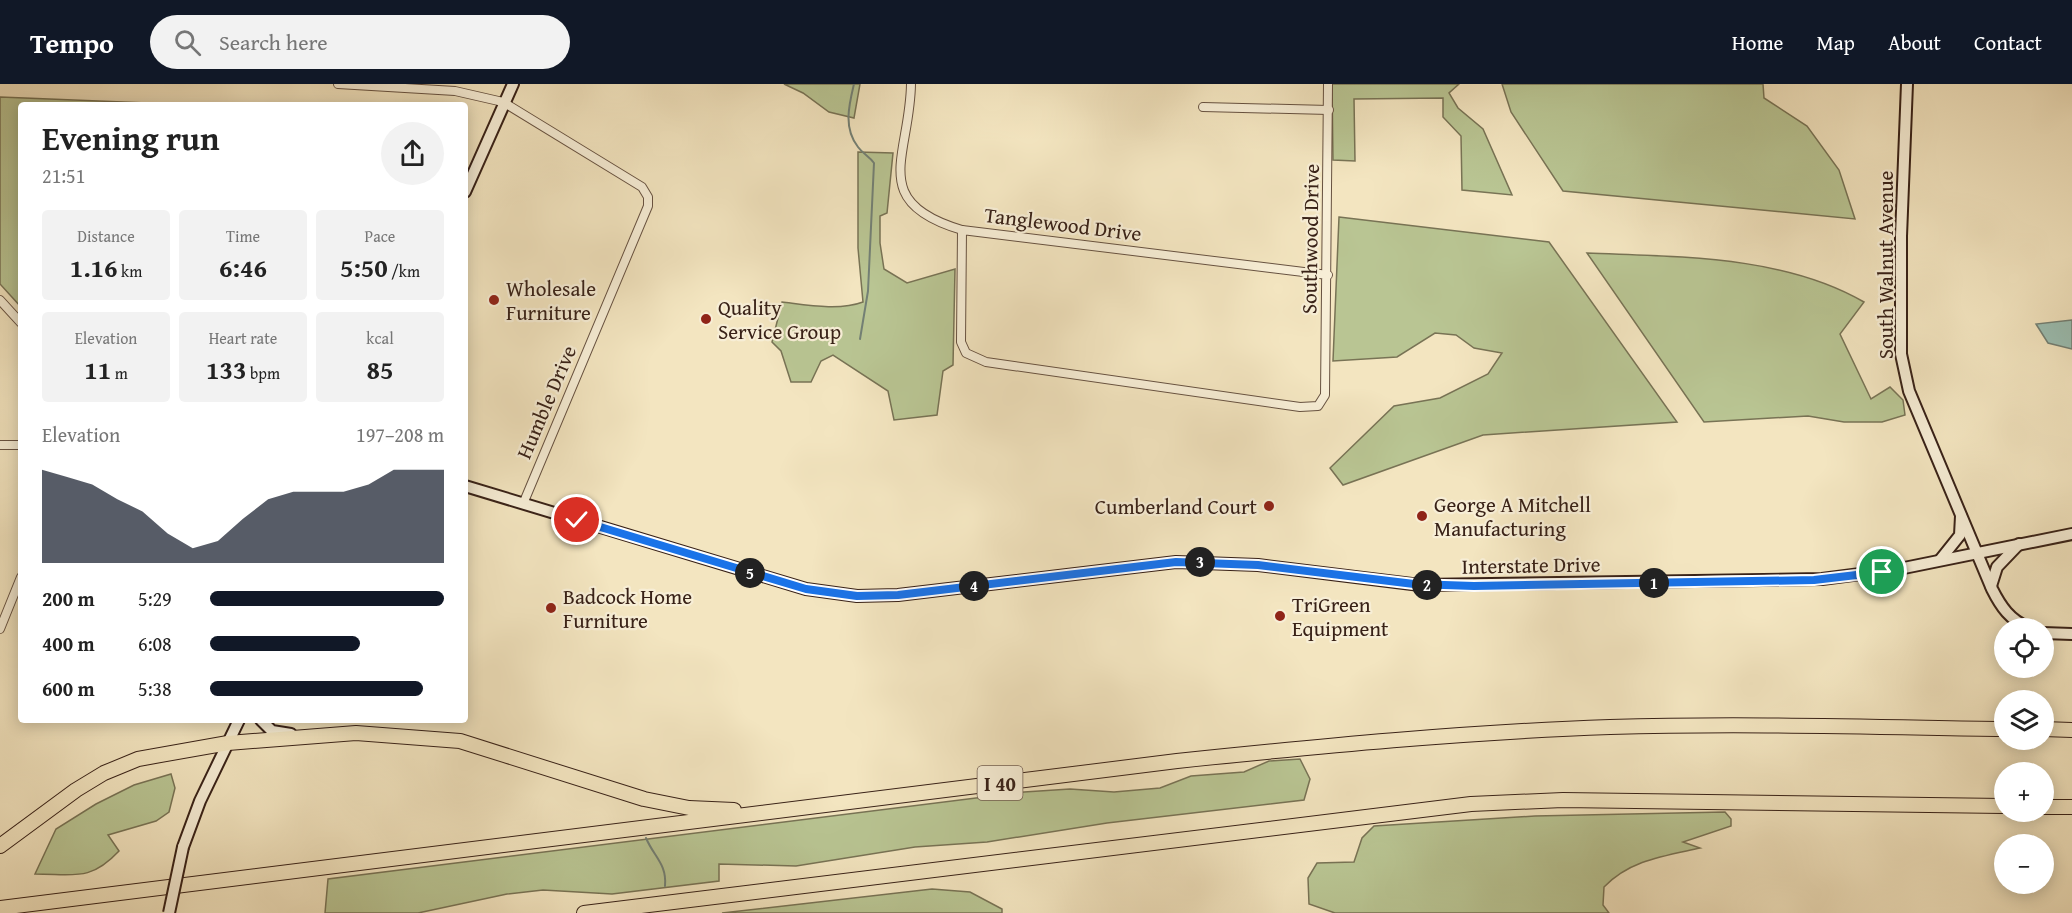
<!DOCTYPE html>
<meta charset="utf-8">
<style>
:root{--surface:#fff;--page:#f2f2f2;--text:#222;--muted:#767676;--accent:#111827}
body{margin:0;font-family:"Gentium Book Plus",serif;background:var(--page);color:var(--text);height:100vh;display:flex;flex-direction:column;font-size:22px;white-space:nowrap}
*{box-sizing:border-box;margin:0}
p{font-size:20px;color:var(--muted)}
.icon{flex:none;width:33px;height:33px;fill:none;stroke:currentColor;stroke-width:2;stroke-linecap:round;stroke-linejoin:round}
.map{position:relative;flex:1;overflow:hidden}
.details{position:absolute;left:18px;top:18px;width:450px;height:621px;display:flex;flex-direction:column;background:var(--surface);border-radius:6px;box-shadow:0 3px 15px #0003}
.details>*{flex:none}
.tools{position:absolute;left:1994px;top:534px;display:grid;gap:12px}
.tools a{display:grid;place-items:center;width:60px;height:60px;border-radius:50%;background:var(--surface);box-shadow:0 3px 15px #0003;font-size:30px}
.pin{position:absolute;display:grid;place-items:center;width:51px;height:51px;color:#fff;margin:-26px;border:3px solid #fff;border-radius:50%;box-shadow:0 2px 6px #0007}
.km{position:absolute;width:30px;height:30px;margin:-15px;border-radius:50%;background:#222;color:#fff;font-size:16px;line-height:30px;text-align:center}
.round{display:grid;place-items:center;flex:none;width:63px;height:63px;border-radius:32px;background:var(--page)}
.head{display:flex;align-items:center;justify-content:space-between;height:102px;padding:0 24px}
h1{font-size:33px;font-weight:700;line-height:45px}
.figures{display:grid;grid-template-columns:repeat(3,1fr);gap:9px;height:102px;padding:6px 24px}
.figures div{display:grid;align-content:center;border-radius:6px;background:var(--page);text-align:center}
.figures b{font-size:26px;font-weight:700}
.figures small{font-size:16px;font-weight:400}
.figures p{font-size:16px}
.chart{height:168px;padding:12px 24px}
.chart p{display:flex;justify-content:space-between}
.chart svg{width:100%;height:108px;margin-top:6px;fill:var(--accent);opacity:.7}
ul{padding:0 24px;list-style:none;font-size:20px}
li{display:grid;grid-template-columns:96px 72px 1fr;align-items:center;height:45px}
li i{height:15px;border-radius:8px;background:var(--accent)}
header{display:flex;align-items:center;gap:36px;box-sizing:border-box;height:84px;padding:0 30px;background:var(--accent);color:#fff}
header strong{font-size:28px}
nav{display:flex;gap:33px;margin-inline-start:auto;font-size:21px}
.search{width:420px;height:54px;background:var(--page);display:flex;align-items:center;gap:15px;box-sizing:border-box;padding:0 21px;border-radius:33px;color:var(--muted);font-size:22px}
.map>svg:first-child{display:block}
</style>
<header>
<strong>Tempo</strong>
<div class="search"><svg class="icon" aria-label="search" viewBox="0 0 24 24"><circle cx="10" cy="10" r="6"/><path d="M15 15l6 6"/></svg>Search here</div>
<nav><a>Home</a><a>Map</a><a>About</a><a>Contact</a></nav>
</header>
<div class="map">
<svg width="2072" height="829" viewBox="0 0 2072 829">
<rect width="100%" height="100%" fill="#f3e5c0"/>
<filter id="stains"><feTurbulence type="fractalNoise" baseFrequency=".00333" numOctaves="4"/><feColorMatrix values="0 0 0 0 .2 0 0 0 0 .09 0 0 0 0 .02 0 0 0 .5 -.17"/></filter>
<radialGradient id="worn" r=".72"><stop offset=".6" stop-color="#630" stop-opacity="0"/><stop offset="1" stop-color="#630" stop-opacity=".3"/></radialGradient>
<g fill="#b9c593" stroke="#787355" stroke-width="1.5">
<polygon points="784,0 860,0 854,34 829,28 803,9"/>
<polygon points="1332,0 1459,0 1449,9 1458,24 1483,45 1512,111 1462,106 1461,52 1443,33 1443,14 1354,15 1355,77 1333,76"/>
<polygon points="1502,0 1763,0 1764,14 1807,42 1839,86 1855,135 1563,107 1511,28"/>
<polygon points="0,13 172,20 21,21 21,223 0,200"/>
<path d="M858,68L893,69L887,129L880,132V159L884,185L907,199L955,185L953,281L943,287L937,331L894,336L888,307L833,271L821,277L811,298H791L781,267L772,258L782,218C807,221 839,227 863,218L858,164Z"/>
<polygon points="1339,133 1549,158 1677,338 1483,351 1343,401 1330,384 1394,322 1440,314 1488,290 1502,269 1474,264 1456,251 1435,249 1397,273 1333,277"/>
<path d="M1587,169C1678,173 1783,171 1864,218L1840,250L1871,315L1890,303L1903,316L1905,331L1882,338H1844L1808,332L1704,338Z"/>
<polygon points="1300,675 1310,695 1304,716 1107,739 987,758 915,763 796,782 719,780 719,797 612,810 543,806 507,810 418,829 325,829 328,795 1024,708 1070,705 1114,708 1160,704 1191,692 1244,688 1269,677"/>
<path d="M171,690L175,704L169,728L156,737L108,751L119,767C90,798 74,790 35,790L56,745L96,720L134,701Z"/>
<path d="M1725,728L1731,735V742L1683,758L1700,764C1664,772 1630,776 1604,803L1603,821L1609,829H1335L1309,820L1308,794L1317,779L1354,778L1362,754L1374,742L1535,732Z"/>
<polygon points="932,805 970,808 1002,825 1002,829 722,829"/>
</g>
<polygon fill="#9bbfb3" stroke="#738075" stroke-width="1.5" points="2072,236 2072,265 2048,259 2036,240"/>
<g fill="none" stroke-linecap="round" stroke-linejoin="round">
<g stroke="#738075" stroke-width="2">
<path d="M854,0C849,21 843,44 858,63C863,70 869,72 874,79L868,207L860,255"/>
<path d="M646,754C654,773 667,780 665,802"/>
</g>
<g stroke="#675241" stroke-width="10">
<g id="street">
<polyline points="338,0 455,7 503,18 642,103 648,113 648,122 523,420"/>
<path d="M911,0C910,72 867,118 962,146"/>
<polyline points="1203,23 1329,26"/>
<polyline points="1328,191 962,146 961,258 966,269 986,278 1300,323 1318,322 1325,311 1328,0"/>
<polyline points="0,216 21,239"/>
<polyline points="0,361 21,361"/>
<polyline points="0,545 21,493"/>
</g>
</g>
<g stroke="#382117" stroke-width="14">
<g id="secondary">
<path d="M1907,0L1901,152V270L1909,307L1992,505C2001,523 2010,536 2029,544"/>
<polyline points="465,108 513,0"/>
<polyline points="465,402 806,505 857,512 898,511 1176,478 1258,481 1420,501 1822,495 1899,485 2072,450"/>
<polyline points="1940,476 1960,451 1961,432"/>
<polyline points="1991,502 1997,483 2019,460"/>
<polyline points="2043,549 2072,550"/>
<polyline points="261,636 272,647 291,650"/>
<polyline points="183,763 200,717 239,636"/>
</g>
</g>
<g stroke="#382117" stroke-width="16">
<g id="highway">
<polyline points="2043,645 2072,646"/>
<polyline points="2043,723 2072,723"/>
<polyline points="0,762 76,706 104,689 138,675 228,659 356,649 460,657 644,715 689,724 734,726"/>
<path d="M0,824L1177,677C1321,662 1465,648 1610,643C1741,639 1873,643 2004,645"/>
<polyline points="584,829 1471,720 1563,716 2004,722"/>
</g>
</g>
<use href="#street" stroke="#f7eed6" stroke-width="8"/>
<use href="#secondary" stroke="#f7eed6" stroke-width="10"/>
<use href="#highway" stroke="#f3e5c0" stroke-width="14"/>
<g stroke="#382117" stroke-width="14" stroke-linecap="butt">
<polyline id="secondary-bridge" points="169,829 183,763"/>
</g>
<use href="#secondary-bridge" stroke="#f7eed6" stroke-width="10"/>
</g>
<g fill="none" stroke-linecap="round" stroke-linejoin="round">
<g stroke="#fff" stroke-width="12">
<polyline id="route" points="577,436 806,505 857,512 898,511 1176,478 1258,481 1414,500 1474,502 1814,496 1882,488"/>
</g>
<use href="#route" stroke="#1a73e8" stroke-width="8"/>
</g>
<g fill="#8f2418" stroke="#f7eed6" stroke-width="2">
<circle cx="494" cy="216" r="6"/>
<circle cx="706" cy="235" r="6"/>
<circle cx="1269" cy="422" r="6"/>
<circle cx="1422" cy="432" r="6"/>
<circle cx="551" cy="524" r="6"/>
<circle cx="1280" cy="532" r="6"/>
</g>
<g text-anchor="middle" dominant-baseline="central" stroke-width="4.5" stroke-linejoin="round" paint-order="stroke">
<rect fill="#f7eed6" stroke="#715e50" stroke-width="1.5" x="977.5" y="682" width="45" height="34" rx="4.5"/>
<g font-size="20" font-weight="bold" fill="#382117">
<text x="1000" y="699">I 40</text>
</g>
<g font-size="21" fill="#382117" stroke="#f7eed6">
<text transform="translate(1063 140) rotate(7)">Tanglewood Drive</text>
<text transform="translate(1310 155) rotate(-89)">Southwood Drive</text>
<text transform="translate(1885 181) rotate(-90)">South Walnut Avenue</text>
<text transform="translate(546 318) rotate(-67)">Humble Drive</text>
<text transform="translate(1531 481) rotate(-1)">Interstate Drive</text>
</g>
<g font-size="21" fill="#382117" stroke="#f7eed6" text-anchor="start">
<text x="506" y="204">Wholesale<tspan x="506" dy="24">Furniture</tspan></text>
<text x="718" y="223">Quality<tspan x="718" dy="24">Service Group</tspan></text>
<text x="1434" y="420">George A Mitchell<tspan x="1434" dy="24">Manufacturing</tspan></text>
<text x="1257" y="422" text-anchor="end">Cumberland Court</text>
<text x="563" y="512">Badcock Home<tspan x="563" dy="24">Furniture</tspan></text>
<text x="1292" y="520">TriGreen<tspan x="1292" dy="24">Equipment</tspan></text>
</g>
</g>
<rect width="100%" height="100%" filter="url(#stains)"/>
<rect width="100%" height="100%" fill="url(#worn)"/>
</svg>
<div class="tools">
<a><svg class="icon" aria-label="locate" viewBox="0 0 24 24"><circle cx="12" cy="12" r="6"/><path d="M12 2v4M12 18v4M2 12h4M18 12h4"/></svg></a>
<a><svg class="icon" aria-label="layers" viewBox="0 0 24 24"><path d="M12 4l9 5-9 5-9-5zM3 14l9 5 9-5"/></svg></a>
<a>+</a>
<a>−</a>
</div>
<div class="pin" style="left:1882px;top:488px;background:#1e9e55"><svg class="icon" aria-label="arrive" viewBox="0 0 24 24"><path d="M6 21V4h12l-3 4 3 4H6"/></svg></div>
<div class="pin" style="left:577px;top:436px;background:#d93025"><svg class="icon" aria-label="check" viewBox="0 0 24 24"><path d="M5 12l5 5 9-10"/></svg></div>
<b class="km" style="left:1654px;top:499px">1</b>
<b class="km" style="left:1427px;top:501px">2</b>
<b class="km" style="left:1200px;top:478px">3</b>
<b class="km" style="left:974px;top:502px">4</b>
<b class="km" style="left:750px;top:489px">5</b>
<section class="details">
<div class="head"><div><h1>Evening run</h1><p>21:51</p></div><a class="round"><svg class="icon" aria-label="share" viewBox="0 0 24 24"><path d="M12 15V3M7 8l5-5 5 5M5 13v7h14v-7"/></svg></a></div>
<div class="figures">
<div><p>Distance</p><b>1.16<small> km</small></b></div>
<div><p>Time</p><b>6:46</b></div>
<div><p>Pace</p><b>5:50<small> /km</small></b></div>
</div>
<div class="figures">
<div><p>Elevation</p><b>11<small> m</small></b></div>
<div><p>Heart rate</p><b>133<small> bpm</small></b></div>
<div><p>kcal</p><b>85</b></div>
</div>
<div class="chart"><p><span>Elevation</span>197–208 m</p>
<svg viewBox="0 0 160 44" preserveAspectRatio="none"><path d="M0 44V6L10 9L20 12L30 18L40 23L50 32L60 38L70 35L80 26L90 18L100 15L110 15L120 15L130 12L140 6L150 6L160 6V44z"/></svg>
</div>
<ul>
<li><b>200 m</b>5:29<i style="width:100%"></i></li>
<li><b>400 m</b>6:08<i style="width:64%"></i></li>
<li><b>600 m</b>5:38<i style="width:91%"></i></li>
</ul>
</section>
</div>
